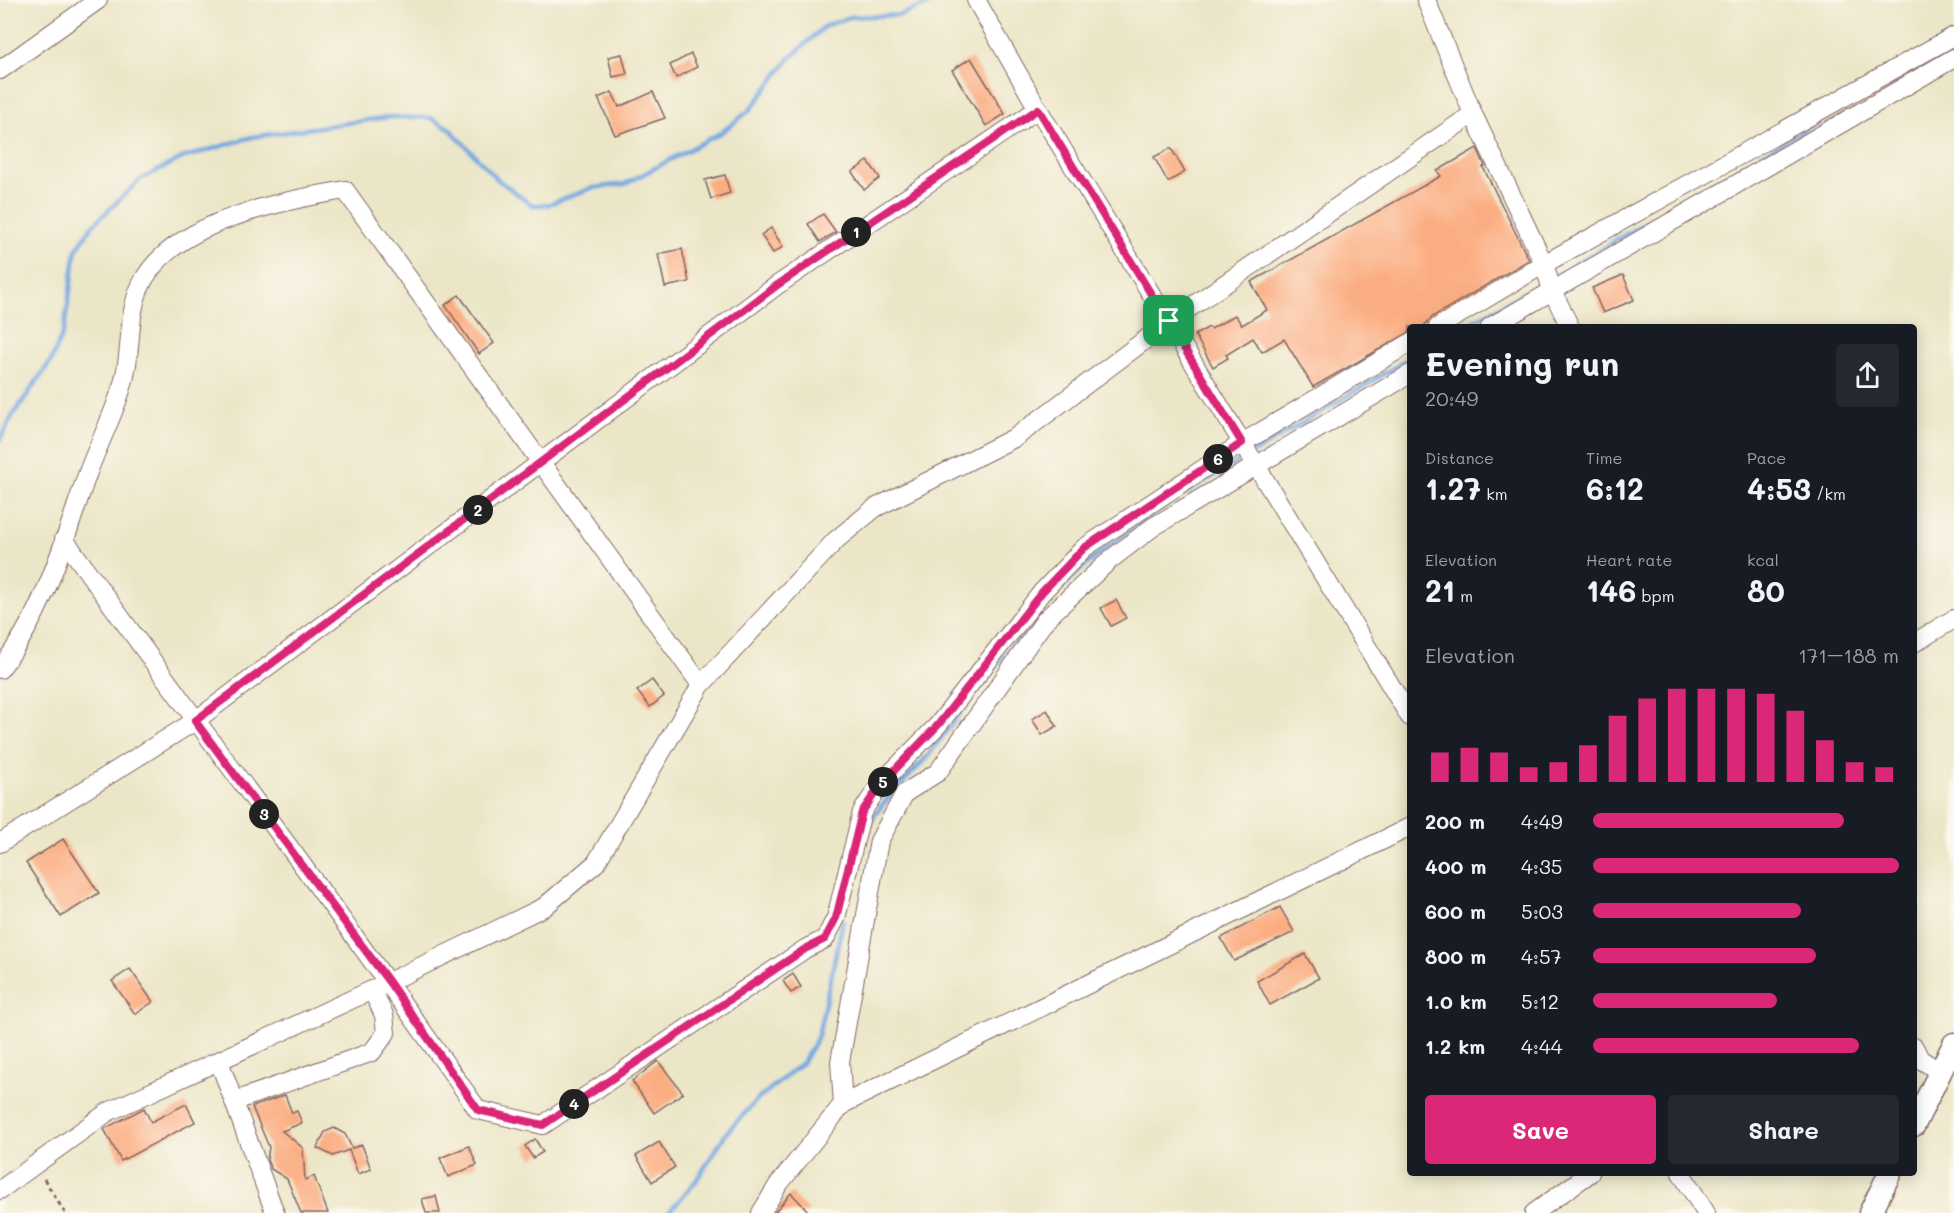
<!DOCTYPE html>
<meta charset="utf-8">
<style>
:root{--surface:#171b24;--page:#242831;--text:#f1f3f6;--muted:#9ea1a6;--accent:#db2777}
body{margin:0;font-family:Mali,sans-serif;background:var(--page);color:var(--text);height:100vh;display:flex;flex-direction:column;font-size:22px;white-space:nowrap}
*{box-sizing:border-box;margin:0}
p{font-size:20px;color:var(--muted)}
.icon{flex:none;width:33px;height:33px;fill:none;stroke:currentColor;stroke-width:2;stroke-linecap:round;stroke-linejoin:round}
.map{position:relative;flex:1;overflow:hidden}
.panel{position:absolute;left:1407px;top:324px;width:510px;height:852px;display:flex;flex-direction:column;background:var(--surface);border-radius:6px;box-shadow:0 3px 15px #0003}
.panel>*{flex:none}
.pin{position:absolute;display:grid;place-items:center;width:51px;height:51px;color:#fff;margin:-26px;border-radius:12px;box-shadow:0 3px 9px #0006}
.km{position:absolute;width:30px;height:30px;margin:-15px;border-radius:50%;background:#222;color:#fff;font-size:16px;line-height:30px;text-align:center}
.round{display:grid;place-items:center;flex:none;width:63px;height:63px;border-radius:6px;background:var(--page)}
.summary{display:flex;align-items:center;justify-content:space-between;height:102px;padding:0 18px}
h1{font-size:33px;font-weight:700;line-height:45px}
.stats{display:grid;grid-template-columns:repeat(3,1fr);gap:9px;height:102px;padding:6px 18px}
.stats div{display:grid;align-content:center}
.stats b{font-size:30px;font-weight:700}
.stats small{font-size:16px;font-weight:400}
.stats p{font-size:16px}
.chart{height:168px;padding:12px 18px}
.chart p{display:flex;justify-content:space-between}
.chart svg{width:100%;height:108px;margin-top:6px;stroke:var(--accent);stroke-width:6}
.action{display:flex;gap:12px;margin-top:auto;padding:12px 18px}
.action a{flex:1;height:69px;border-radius:6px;background:var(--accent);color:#fff;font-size:24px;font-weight:700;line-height:69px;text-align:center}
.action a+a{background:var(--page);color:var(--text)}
ul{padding:0 18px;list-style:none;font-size:20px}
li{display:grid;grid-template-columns:96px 72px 1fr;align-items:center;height:45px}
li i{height:15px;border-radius:8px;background:var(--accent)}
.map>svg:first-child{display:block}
</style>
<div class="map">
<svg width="1954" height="1213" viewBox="0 0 1954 1213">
<rect width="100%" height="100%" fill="#fbf7ec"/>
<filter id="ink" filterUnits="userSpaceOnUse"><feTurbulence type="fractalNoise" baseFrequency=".0167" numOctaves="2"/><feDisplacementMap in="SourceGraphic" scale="12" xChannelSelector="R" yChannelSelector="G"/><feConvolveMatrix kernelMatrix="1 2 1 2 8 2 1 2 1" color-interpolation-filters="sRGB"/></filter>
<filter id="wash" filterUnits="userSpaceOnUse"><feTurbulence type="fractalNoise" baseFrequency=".008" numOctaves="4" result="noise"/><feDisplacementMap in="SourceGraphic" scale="24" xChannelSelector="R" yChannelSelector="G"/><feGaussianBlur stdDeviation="1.35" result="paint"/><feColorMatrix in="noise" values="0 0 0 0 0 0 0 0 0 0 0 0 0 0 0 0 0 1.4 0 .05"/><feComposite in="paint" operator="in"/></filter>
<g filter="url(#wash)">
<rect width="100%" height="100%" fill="#ece6c8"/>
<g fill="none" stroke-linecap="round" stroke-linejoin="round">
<g stroke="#74a8e1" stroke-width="4.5">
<polyline points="1551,278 1842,108"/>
<polyline points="1463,327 1544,282"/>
<polyline points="0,440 13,415 51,361 64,330 76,250 92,226 141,179 182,158 252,137 389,117 431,118 449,128 497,179 532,205 547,205 592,188 625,184 722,132 750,110 790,58 825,26 850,17 900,15 938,0"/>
<polyline points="1254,452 1410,358"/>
<path d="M865,835C876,803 909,779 930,753C967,705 1003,655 1042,609C1097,544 1175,499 1246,457"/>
<polyline points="668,1213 696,1181 727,1132 757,1100 803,1062 818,1036 843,921"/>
</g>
</g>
<g id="blocks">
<g fill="#fbad82">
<polygon points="622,54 627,74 613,77 608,57"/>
<polygon points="691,54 697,67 676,78 670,65"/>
<polygon points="971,58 1005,114 986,126 952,70"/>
<polygon points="612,92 619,107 653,92 665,118 615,135 598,98"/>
<polygon points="1171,148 1185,172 1168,182 1154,157"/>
<polygon points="1477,148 1485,166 1483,167 1529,260 1432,317 1423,327 1410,327 1410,332 1313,387 1284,339 1262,352 1253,338 1226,355 1228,358 1213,367 1195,335 1209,327 1211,329 1235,315 1242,325 1267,310 1251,282 1441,176 1437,171"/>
<polygon points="868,161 880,178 864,190 852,172"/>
<polygon points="725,175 730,193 711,199 705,180"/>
<polygon points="823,214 836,232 820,242 808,224"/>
<polygon points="771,228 783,247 773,253 761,235"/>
<polygon points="682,249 689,282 665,287 658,254"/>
<polygon points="1623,275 1634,300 1603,313 1592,288"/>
<polygon points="459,295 494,343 479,354 445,305"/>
<polygon points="1116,600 1126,618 1111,626 1101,608"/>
<polygon points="652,680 664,696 650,707 637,691"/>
<polygon points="1047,710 1057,726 1042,735 1032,719"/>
<polygon points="63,839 99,893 61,917 26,863"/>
<polygon points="1280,907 1294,932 1234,961 1221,938"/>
<polygon points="1305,954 1319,978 1270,1005 1257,981"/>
<polygon points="130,969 153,1002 135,1014 112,981"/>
<polygon points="793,974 801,987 791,993 783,981"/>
<polygon points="658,1061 683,1093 654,1113 632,1081"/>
<polygon points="285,1095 292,1113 297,1111 302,1123 282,1131 303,1148 305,1180 314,1176 328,1213 301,1213 287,1179 271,1169 267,1160 269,1147 252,1107"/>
<polygon points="186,1104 195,1122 121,1161 104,1129 144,1108 151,1122"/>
<polygon points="334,1128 345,1134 352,1148 362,1145 371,1169 358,1174 349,1150 333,1156 317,1148 325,1132"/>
<polygon points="535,1139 543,1152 533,1158 525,1146"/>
<polygon points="659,1142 675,1167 652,1182 636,1156"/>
<polygon points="469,1146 477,1165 448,1177 440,1158"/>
<polygon points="791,1193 810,1213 774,1213"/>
<polygon points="436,1196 440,1213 426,1213 422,1199"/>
</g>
</g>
</g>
<g filter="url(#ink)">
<use href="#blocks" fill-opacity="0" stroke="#836562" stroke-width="1.5"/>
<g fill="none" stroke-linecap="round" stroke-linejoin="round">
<g stroke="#836562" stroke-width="20">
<g id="minor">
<polyline points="976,0 1038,109 1410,717"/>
<polyline points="1426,0 1473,114 1544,264 1552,290 1570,327"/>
<polyline points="0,70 98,0"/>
<polyline points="1438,327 1544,264 1954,36"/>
<polyline points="1490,327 1954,58"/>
<path d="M64,539C201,730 344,917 478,1110L543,1125L805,949L825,939L836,918L862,812L881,783L938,725L1042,592L1084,548L1242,443L1410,343"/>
<polyline points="1914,643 1954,619"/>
<path d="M0,669C46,611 64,540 88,472C99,443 113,416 122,387C133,354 126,316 141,285C171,221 283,201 345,190L701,685"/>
<polyline points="0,843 195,721 776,286 1038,109"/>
<polyline points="1914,1047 1920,1059 1940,1072"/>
<polyline points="219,1061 275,1213"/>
<polyline points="235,1101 372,1052 386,1033 384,1015 372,990"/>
<polyline points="843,1104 840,1062 879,841 905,793 938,772 1046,619 1111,559 1153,527 1410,374"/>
<polyline points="1681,1173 1706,1213"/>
<polyline points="0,1190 108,1112 372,990 544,907 596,863 701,685 836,540 875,508 1016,437 1169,322 1473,114"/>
<polyline points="761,1213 778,1185 843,1104 1410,827"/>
<polyline points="1534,1213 1590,1173"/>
</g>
</g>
<g stroke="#836562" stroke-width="25">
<g id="major">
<polyline points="1914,1125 1954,1044"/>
<polyline points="1870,1213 1890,1173"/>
</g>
</g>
<polyline stroke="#836562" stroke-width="3" stroke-dasharray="4.5 4.5" stroke-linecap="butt" points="44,1179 65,1213"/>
<use href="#minor" stroke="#fff" stroke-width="18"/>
<use href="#major" stroke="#fff" stroke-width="22"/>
</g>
</g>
<g fill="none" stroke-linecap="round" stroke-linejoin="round" filter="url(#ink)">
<g stroke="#fff" stroke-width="12">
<polygon id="route" points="1038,109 1242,443 1084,548 1042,592 938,725 882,783 862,812 836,918 825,939 805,949 543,1125 478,1110 389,982 195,721 776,286"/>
</g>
<use href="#route" stroke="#db2777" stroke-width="8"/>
</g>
</svg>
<div class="pin" style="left:1169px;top:321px;background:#1e9e55"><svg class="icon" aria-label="arrive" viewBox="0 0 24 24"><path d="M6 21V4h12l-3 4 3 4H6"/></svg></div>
<b class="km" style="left:856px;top:232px">1</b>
<b class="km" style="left:478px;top:510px">2</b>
<b class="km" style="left:264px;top:814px">3</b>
<b class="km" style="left:574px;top:1104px">4</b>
<b class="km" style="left:883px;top:782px">5</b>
<b class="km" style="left:1218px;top:459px">6</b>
<section class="panel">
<div class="summary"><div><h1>Evening run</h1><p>20:49</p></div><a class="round"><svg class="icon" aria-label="share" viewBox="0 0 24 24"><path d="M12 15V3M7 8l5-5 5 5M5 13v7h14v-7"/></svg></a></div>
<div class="stats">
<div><p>Distance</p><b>1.27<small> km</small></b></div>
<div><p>Time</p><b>6:12</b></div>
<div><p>Pace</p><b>4:53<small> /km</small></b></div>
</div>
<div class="stats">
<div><p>Elevation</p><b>21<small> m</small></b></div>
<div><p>Heart rate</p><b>146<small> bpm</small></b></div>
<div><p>kcal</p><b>80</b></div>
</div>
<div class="chart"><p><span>Elevation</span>171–188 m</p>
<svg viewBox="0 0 160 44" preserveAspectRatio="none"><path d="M5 44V32M15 44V30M25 44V32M35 44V38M45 44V36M55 44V29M65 44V17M75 44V10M85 44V6M95 44V6M105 44V6M115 44V8M125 44V15M135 44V27M145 44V36M155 44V38"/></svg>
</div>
<ul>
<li><b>200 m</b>4:49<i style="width:82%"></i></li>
<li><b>400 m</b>4:35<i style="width:100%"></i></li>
<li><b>600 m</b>5:03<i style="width:68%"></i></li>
<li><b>800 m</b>4:57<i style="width:73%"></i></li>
<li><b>1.0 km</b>5:12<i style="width:60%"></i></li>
<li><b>1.2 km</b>4:44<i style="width:87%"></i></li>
</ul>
<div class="action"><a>Save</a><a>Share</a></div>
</section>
</div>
